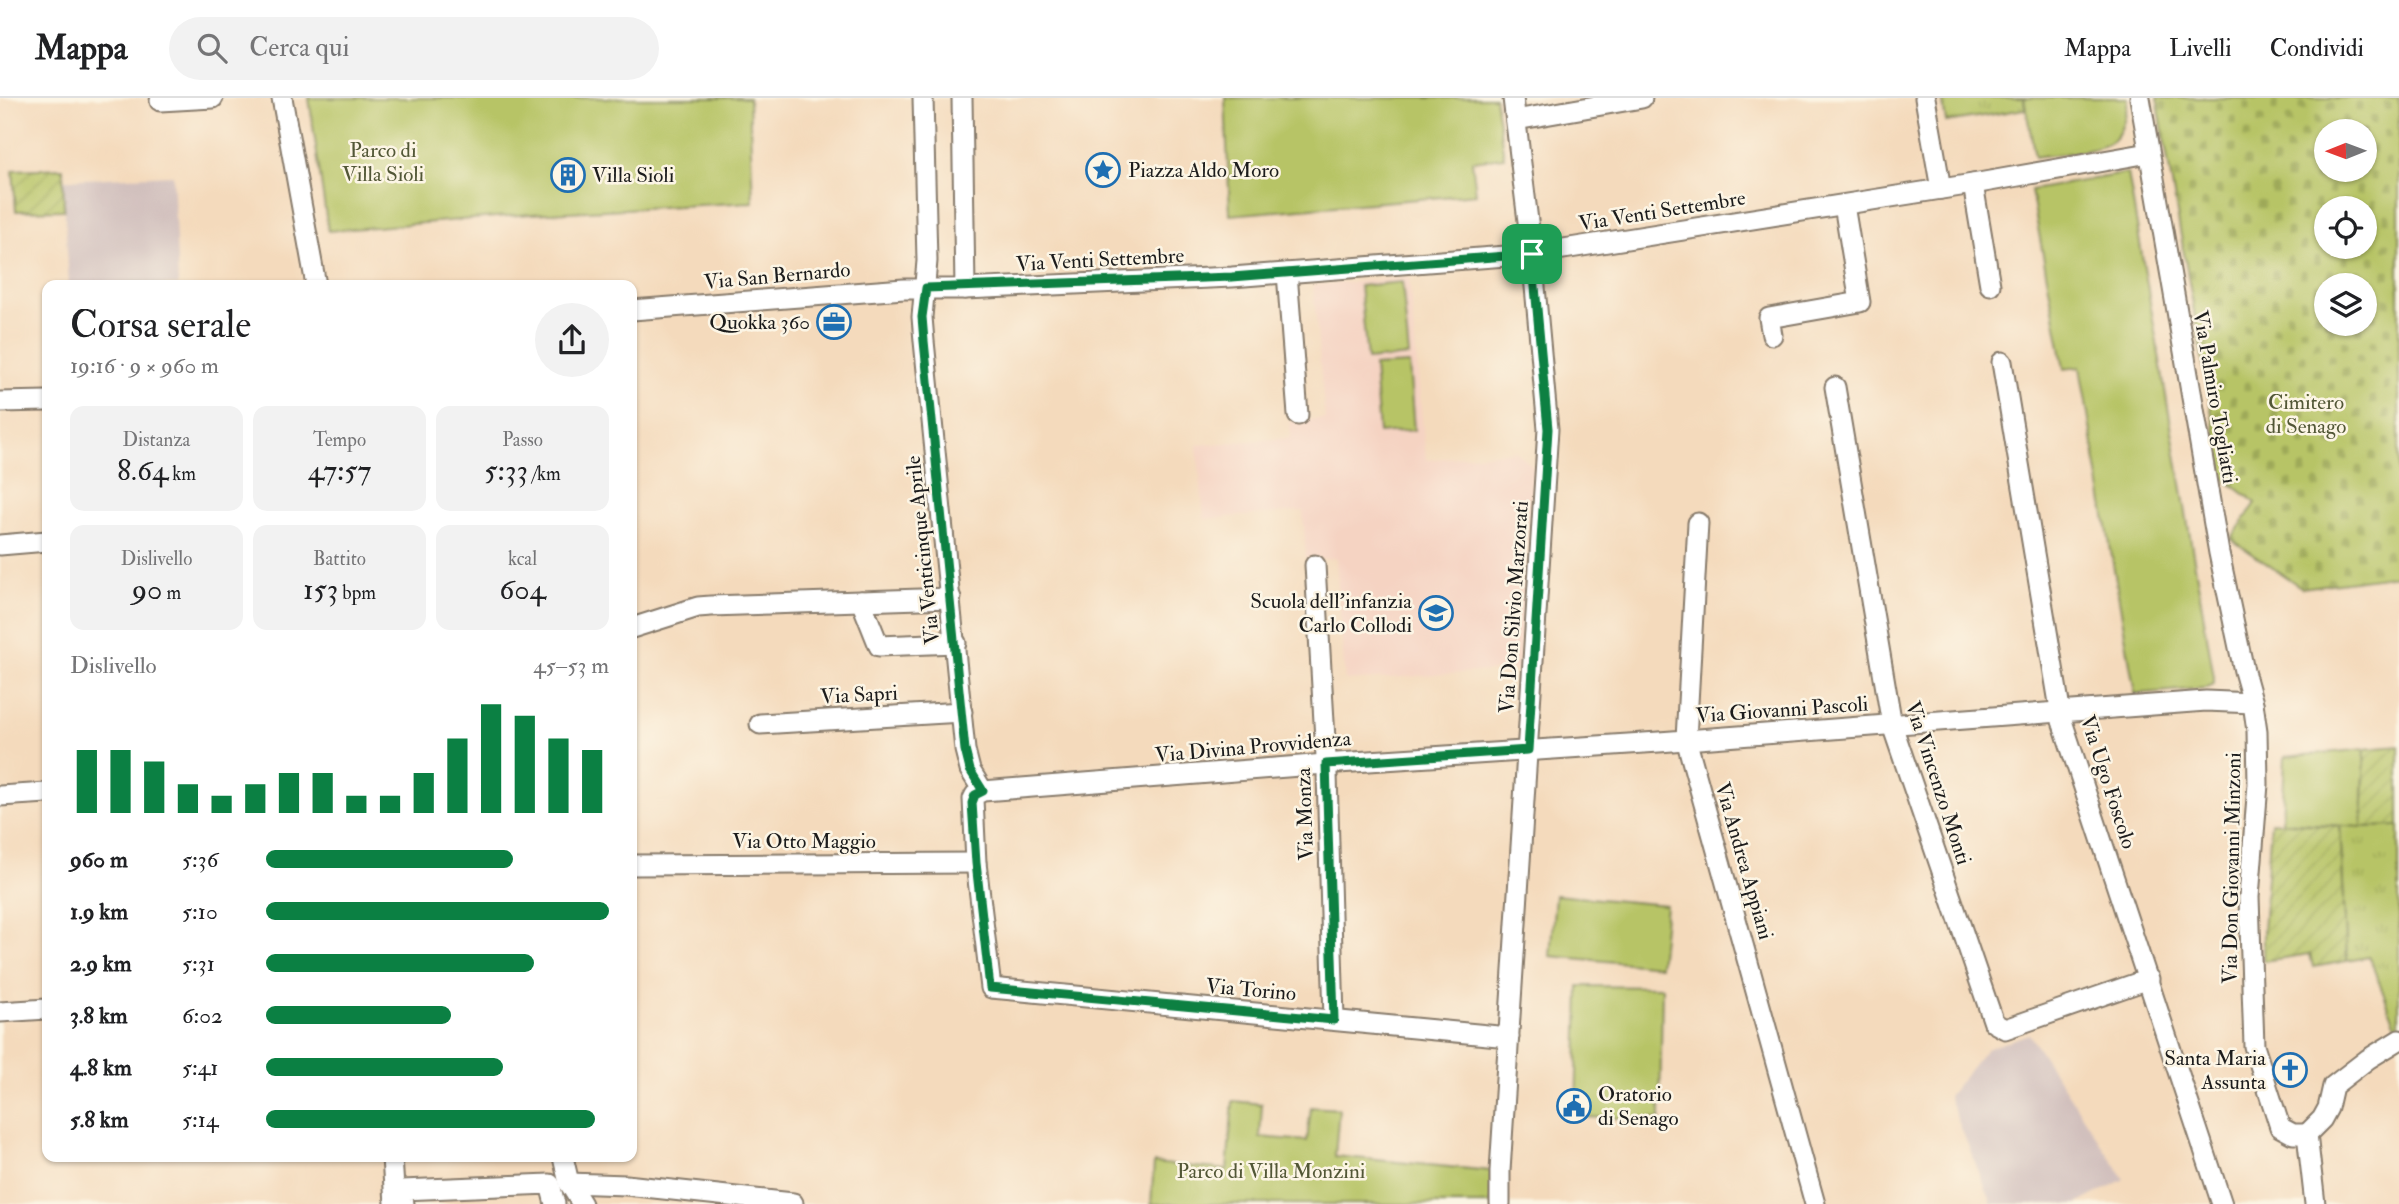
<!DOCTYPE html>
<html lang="it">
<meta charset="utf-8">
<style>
:root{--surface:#fff;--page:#f2f2f2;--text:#202124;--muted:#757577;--line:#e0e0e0;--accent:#0b8043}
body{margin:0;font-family:"IM FELL Double Pica",serif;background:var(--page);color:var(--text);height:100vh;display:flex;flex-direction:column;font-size:26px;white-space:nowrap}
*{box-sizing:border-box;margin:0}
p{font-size:23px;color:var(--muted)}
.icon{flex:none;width:38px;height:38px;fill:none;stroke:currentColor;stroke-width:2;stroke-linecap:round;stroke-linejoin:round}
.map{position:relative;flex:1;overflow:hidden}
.sheet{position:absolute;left:42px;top:182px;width:595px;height:882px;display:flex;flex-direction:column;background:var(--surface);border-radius:14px;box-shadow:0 2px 5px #0004}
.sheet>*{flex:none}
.needle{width:46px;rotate:269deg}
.controls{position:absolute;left:2314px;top:21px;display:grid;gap:14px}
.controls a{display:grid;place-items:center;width:63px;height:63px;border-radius:50%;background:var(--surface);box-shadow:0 2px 5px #0004;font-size:35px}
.pin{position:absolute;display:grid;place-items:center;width:60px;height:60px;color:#fff;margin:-30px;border-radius:14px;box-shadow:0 4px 10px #0006}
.round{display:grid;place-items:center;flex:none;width:74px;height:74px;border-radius:37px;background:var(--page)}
.headline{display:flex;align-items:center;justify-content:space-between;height:119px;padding:0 28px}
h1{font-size:38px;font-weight:600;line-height:52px}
.figures{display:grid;grid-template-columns:repeat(3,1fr);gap:10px;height:119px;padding:7px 28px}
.figures div{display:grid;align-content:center;border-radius:14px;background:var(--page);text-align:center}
.figures b{font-size:30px;font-weight:600}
.figures small{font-size:19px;font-weight:400}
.figures p{font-size:19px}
.chart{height:196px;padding:14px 28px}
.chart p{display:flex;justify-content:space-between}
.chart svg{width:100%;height:126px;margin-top:7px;stroke:var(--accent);stroke-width:6}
ul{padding:0 28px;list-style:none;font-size:23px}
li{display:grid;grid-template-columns:112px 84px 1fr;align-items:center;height:52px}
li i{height:18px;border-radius:9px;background:var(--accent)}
header{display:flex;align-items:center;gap:42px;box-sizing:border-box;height:98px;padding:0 35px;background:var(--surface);border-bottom:2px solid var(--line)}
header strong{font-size:33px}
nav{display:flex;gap:38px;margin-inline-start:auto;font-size:24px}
.search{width:490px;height:63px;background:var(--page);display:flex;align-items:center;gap:18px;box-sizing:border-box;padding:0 24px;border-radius:38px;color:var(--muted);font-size:26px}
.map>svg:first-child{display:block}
</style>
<header>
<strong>Mappa</strong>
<div class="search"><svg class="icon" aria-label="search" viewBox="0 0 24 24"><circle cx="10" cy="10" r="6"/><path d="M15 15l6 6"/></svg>Cerca qui</div>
<nav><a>Mappa</a><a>Livelli</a><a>Condividi</a></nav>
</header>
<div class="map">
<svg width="2399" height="1106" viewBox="0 0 2399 1106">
<defs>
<pattern id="grass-tufts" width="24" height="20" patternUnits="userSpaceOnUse" patternTransform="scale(1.75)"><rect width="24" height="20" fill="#b7c466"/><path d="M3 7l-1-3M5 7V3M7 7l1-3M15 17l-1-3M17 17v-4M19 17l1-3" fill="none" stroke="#9da858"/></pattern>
<pattern id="cemetery-stones" width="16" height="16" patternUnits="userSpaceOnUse" patternTransform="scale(1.75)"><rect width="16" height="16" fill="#b7c466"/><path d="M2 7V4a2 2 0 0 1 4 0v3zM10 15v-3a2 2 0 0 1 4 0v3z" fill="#9da858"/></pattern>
<pattern id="garden-furrows" width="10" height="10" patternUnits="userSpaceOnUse" patternTransform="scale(1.75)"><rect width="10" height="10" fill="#b7c466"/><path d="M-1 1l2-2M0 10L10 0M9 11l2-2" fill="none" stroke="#9da858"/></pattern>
</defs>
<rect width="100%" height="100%" fill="#fcf5e5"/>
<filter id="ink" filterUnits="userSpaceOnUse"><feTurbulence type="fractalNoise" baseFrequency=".0143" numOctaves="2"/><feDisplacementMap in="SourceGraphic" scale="14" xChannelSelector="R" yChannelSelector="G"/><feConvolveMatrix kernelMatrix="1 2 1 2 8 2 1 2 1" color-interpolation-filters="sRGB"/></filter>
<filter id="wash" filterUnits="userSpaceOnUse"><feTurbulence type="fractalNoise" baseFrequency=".00686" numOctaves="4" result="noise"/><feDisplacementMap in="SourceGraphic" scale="28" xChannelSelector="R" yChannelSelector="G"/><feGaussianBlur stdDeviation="1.57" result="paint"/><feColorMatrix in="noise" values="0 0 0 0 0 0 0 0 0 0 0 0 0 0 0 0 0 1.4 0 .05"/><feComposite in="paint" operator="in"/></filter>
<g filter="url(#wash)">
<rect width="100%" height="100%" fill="#f4dabc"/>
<polygon fill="#f5d3c2" points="1409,180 1426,362 1515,353 1533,368 1519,571 1345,583 1336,460 1306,461 1303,413 1204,421 1197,347 1290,340 1289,323 1325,321 1313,187"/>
<g fill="#d1c0bd">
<polygon points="173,77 178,187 69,187 63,82"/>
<polygon points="2029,936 2124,1081 2077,1106 1992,1106 1948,998 1986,951"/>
</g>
<g fill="url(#grass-tufts)" stroke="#6a7041" stroke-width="2">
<polygon points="1942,0 2024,0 2025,11 1946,24"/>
<polygon points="2340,728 2399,728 2399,935 2369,859 2347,863"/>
</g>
<path fill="url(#cemetery-stones)" stroke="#6a7041" stroke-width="2" fill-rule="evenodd" d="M2157,0H2399V477L2302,490L2231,441L2256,405L2223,380ZM2326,33H2364V72H2326ZM2326,110H2364V149H2326ZM2326,187H2364V226H2326Z"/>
<g fill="#b7c466" stroke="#6a7041" stroke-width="2">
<polygon points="309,0 749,0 753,104 531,116 328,133"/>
<polygon points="1225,0 1495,0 1504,59 1472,63 1476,96 1230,117"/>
<path d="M2024,0H2128V2C2126,16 2123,34 2112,43C2096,55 2055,56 2035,59Z"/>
<polygon points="2128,75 2214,579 2214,586 2206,590 2135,596 2080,269 2064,271 2031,92"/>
<polygon points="1402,184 1409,258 1367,262 1360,188"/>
<polygon points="1409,266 1414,332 1379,335 1374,268"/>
<polygon points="2365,651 2362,729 2282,724 2285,659"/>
<polygon points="1555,797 1666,807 1660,868 1550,858"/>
<polygon points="1579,888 1662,889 1660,1021 1576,1019"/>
<polygon points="1233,1003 1262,1006 1260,1039 1307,1043 1311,1009 1339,1011 1335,1058 1491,1073 1491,1106 1151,1106 1154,1065 1227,1072"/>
</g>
<g fill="url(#garden-furrows)" stroke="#6a7041" stroke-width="2">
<polygon points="63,70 64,112 16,113 13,72"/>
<polygon points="2399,648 2399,728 2362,729 2365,651"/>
<polygon points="2271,724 2340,728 2347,863 2313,869 2310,856 2263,863 2263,832"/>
</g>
</g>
<g filter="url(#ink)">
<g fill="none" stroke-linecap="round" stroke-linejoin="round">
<g stroke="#887b6c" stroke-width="23">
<g id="minor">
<polyline points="282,0 316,187"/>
<polyline points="923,0 927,163 922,219 924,243 965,652 970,672 983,693"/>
<polyline points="962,0 965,191"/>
<polyline points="1925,0 1941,91"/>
<polyline points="2140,0 2219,455 2244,573 2253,605 2257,633 2258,686 2249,799 2254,948 2280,1029 2293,1036 2307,1036"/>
<polyline points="160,3 213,0"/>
<polyline points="1516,22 1642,0"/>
<polyline points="1973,86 1990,187"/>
<polyline points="1287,175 1298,317"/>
<polyline points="632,212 904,191 965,191 1232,179 1532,156 1973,86 2149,55"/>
<polyline points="1772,237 1769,220 1860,204 1844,107"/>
<polyline points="2002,264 2062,623 2222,1106"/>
<polyline points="1835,289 1892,627 1994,925 2005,931 2149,881"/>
<polyline points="0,304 47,303"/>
<polyline points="1698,425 1686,641 1815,1106"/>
<polyline points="0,447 47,443"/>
<polyline points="1315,467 1327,676 1334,922"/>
<polyline points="861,503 879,548 956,545"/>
<polyline points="632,530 698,509 711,508 951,500"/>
<polyline points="760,626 962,614"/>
<polyline points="0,698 47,695"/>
<polyline points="632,767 976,765"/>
<polyline points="0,914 47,911"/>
<polyline points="1509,939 991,890 976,765 973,701 975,697 983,693 1338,665 1659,644 2206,603 2253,605"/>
<polyline points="2307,1036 2322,1021 2328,1010 2333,988 2368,961 2399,942"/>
<polyline points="2307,1036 2315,1106"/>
<polyline points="392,1059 395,1106"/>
<polyline points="563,1059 569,1085 582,1106"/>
<polyline points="569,1085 626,1087 793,1105"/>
<polyline points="404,1106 402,1092 550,1086 555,1106"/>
<polyline points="1500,1106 1500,1073 1548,331 1532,156 1513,0"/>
</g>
</g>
<use href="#minor" stroke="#fff" stroke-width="19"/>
</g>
</g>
<g fill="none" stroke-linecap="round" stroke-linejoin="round" filter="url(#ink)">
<g stroke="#fff" stroke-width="14">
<polygon id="route" points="1532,156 1548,331 1528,652 1326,666 1334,922 990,890 976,765 972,705 975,697 983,693 970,672 965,652 924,243 922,219 926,190 1232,179"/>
</g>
<use href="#route" stroke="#0b8043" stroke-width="9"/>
</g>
<defs>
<g id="sight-ring" transform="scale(1.75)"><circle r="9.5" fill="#fcf5e5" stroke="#1f6fb2" stroke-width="1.5"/><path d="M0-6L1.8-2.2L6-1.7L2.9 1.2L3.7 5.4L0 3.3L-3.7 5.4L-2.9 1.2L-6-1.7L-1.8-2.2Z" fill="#1f6fb2"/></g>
<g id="building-ring" transform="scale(1.75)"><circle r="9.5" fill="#fcf5e5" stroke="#1f6fb2" stroke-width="1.5"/><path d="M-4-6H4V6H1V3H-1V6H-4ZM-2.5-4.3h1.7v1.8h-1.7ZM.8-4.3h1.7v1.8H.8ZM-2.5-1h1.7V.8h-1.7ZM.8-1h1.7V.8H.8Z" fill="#1f6fb2"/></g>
<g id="office-ring" transform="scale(1.75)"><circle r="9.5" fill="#fcf5e5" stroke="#1f6fb2" stroke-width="1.5"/><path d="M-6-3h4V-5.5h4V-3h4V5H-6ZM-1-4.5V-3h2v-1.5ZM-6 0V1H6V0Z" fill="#1f6fb2"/></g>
<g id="school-ring" transform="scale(1.75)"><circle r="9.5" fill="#fcf5e5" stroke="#1f6fb2" stroke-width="1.5"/><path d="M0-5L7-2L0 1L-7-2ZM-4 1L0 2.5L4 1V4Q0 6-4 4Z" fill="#1f6fb2"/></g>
<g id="church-ring" transform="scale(1.75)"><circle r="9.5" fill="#fcf5e5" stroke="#1f6fb2" stroke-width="1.5"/><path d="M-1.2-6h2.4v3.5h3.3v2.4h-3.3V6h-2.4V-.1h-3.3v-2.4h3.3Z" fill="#1f6fb2"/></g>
<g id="civic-ring" transform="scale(1.75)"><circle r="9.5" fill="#fcf5e5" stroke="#1f6fb2" stroke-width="1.5"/><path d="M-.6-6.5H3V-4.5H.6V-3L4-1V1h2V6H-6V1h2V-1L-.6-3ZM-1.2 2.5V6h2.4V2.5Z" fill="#1f6fb2"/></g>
</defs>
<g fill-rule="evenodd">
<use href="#sight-ring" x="1103" y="72"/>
<use href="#building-ring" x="568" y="77"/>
<use href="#office-ring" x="834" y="224"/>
<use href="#school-ring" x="1436" y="515"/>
<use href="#church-ring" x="2290" y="972"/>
<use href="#civic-ring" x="1574" y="1008"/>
</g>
<g text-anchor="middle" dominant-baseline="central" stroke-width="5" stroke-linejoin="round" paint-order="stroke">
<g font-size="21" fill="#525736" stroke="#fcf5e5">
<text x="383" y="52">Parco di<tspan x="383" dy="24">Villa Sioli</tspan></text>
<text x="2306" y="304">Cimitero<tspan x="2306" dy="24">di Senago</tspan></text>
<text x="1271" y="1073">Parco di Villa Monzini</text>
</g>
<g font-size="21" fill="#1c1c1c" stroke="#fcf5e5" text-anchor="start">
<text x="1128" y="72">Piazza Aldo Moro</text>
<text x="592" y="77">Villa Sioli</text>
<text x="810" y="224" text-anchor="end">Quokka 360</text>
<text x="1412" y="503" text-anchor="end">Scuola dell'infanzia<tspan x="1412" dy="24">Carlo Collodi</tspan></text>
<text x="2266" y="960" text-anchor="end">Santa Maria<tspan x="2266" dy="24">Assunta</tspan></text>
<text x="1598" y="996">Oratorio<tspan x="1598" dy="24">di Senago</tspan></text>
</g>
<g font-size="21" fill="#1c1c1c" stroke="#fcf5e5">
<text transform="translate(1662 113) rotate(-9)">Via Venti Settembre</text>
<text transform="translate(1100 162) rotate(-3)">Via Venti Settembre</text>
<text transform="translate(777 178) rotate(-5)">Via San Bernardo</text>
<text transform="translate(2215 299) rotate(80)">Via Palmiro Togliatti</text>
<text transform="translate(923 452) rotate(-96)">Via Venticinque Aprile</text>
<text transform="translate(1514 509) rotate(-86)">Via Don Silvio Marzorati</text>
<text transform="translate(859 597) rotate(-3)">Via Sapri</text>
<text transform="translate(1782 612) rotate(-4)">Via Giovanni Pascoli</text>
<text transform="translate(1253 649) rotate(-5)">Via Divina Provvidenza</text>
<text transform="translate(2108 684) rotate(72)">Via Ugo Foscolo</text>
<text transform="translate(1938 685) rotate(72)">Via Vincenzo Monti</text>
<text transform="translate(1305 716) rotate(-92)">Via Monza</text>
<text x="804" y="743">Via Otto Maggio</text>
<text transform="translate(1744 763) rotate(74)">Via Andrea Appiani</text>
<text transform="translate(2232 770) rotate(-89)">Via Don Giovanni Minzoni</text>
<text transform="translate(1251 892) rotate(5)">Via Torino</text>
</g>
</g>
</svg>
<div class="controls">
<a><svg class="needle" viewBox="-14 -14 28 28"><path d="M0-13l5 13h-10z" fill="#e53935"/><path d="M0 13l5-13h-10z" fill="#757577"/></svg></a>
<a><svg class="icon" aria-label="locate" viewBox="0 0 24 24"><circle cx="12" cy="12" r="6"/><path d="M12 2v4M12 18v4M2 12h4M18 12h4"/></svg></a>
<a><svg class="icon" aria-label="layers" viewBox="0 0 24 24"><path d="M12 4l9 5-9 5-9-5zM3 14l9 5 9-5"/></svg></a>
</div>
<div class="pin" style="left:1532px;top:156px;background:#1e9e55"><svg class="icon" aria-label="arrive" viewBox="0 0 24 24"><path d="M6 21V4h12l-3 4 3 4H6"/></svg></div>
<section class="sheet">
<div class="headline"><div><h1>Corsa serale</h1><p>19:16 · 9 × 960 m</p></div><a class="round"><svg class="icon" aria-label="share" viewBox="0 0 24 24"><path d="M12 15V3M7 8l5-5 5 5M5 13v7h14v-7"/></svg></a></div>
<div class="figures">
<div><p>Distanza</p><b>8.64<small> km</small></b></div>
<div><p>Tempo</p><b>47:57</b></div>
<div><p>Passo</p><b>5:33<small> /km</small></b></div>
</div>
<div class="figures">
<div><p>Dislivello</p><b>90<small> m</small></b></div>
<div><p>Battito</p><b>153<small> bpm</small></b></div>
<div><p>kcal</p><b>604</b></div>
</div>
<div class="chart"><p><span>Dislivello</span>45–53 m</p>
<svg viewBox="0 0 160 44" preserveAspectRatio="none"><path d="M5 44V22M15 44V22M25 44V26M35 44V34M45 44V38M55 44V34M65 44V30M75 44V30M85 44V38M95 44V38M105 44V30M115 44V18M125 44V6M135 44V10M145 44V18M155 44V22"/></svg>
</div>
<ul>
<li><b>960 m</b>5:36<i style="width:72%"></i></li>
<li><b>1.9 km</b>5:10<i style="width:100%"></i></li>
<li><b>2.9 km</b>5:31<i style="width:78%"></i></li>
<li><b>3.8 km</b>6:02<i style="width:54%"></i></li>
<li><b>4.8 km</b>5:41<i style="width:69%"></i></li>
<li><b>5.8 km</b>5:14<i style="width:96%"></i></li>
</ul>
</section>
</div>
